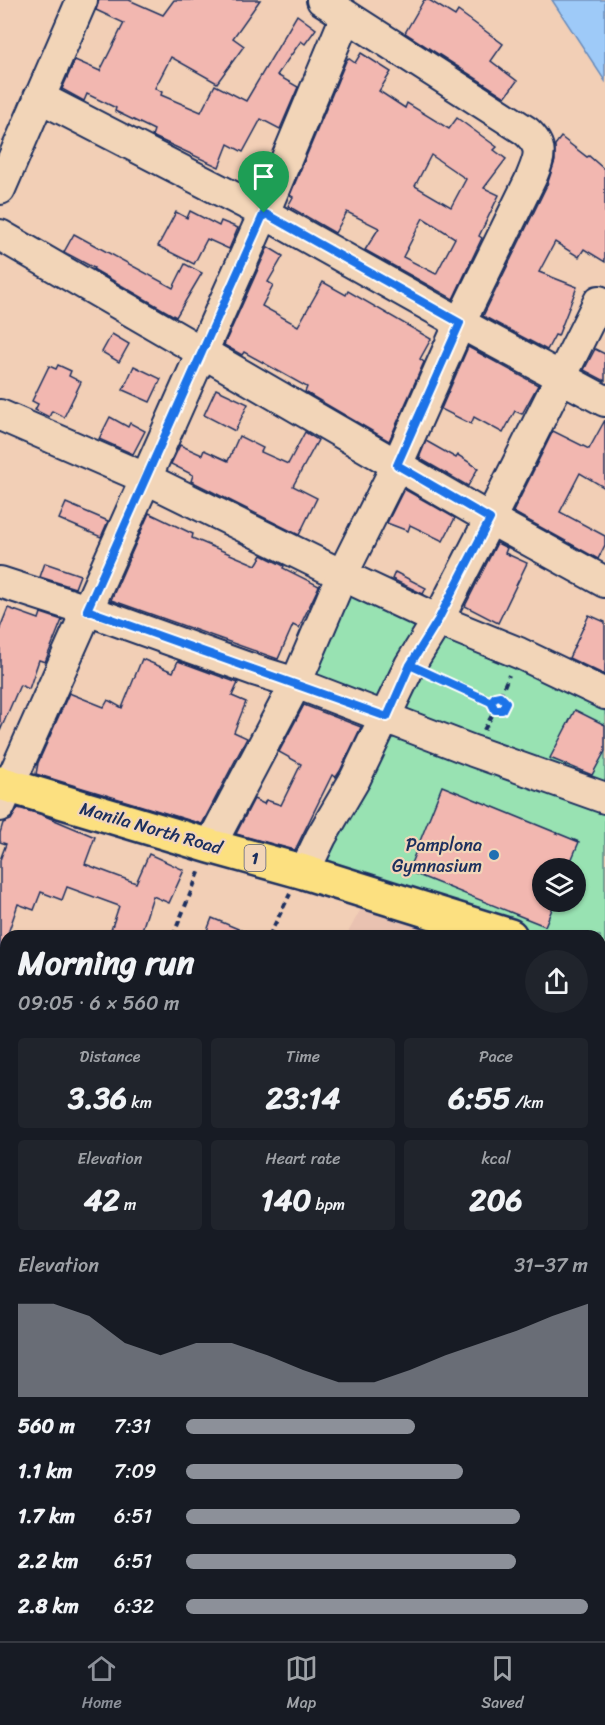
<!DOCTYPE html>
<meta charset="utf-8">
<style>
:root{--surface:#171b24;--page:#20242c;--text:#f1f3f6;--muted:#9ea1a6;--line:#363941;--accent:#8c9099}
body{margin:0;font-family:Sriracha,sans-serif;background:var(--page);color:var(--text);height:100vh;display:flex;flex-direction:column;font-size:22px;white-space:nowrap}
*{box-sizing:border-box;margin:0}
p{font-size:20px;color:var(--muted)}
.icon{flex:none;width:33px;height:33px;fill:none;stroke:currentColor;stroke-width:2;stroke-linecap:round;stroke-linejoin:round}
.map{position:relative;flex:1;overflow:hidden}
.side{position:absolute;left:0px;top:930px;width:606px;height:711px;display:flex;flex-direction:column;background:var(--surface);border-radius:18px 18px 0 0;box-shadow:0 2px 4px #0004}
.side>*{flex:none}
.fabs{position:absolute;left:532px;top:858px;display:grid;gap:12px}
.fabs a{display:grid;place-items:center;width:54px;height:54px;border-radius:50%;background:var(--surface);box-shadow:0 2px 4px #0004;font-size:30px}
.pin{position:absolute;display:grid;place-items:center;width:51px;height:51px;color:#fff;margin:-62px -26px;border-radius:50% 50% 50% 0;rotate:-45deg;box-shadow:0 0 6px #0007}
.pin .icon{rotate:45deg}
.round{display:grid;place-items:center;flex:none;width:63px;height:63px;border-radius:32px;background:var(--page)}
.overview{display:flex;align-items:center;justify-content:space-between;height:102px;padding:0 18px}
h1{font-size:33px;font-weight:800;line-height:45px}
.stats{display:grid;grid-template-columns:repeat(3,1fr);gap:9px;height:102px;padding:6px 18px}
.stats div{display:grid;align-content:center;border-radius:6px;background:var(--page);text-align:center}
.stats b{font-size:30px;font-weight:800}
.stats small{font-size:16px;font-weight:400}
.stats p{font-size:16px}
.chart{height:168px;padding:12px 18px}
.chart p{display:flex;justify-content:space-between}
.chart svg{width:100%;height:108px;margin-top:6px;fill:var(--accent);opacity:.7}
ul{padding:0 18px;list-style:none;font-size:20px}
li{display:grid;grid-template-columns:96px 72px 1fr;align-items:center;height:45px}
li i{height:15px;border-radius:8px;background:var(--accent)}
.dock{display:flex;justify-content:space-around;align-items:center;height:84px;border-top:2px solid var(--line);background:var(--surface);font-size:16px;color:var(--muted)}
.dock a{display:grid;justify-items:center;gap:3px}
.dock .selected{color:var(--accent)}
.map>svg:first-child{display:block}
</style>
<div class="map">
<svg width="605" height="1641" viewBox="0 0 605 1641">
<rect width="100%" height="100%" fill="#f2cfb6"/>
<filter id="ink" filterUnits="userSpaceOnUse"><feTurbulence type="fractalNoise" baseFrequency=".0167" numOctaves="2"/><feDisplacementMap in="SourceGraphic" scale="12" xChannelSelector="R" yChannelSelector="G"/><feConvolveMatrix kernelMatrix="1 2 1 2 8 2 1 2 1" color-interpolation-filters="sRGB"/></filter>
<g filter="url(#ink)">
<g fill="#e9c2b1">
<polygon points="362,907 449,936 346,936"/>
<polygon points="600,985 605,987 605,1097 600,1114"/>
</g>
<g fill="#98e2b2" stroke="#5a8888" stroke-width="1.5" fill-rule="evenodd">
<polygon points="349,593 417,624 380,706 312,675"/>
<polygon points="441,631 605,711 605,790 395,708"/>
<path d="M387,732L605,810V956L600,955V936H527L520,934L313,854ZM543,868H576V902H543Z"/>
<polygon points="600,1279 605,1279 605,1327 600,1418"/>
<polygon points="600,1486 605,1562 605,1641 524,1641 522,1635 600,1635"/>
</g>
<polygon fill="#9ecaf8" stroke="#6a8cba" stroke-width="1.5" points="552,0 605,0 605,81"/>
<g fill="#f2b7b0" stroke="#1b2f5e" stroke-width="1.5" fill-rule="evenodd">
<polygon points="99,0 129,0 163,15 174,0 260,0 233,38 244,46 217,83 171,57 155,88 162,92 161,95 201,112 215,85 246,101 297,15 316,29 305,44 301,41 277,75 298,87 280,129 261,119 243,152 228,144 219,167 152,136 154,130 115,111 116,108 87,94 84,101 62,89 75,60 100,71 124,23 96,10"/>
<polygon points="424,0 429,0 455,16 458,11 503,44 491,61 517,81 505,97 405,33"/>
<path d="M361,53L391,72L379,91L405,108L407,103L449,129L457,118L497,147L494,150L506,159L484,188L499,195L479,236L482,238L453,299L365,250L379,228L347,212L335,233L288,206L293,197L290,195L346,61L348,58L355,63ZM431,155L466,179L451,207L415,186ZM423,218L455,238L436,274L403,257Z"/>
<polygon points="561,137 587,157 589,156 605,170 605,262 584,249 579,257 555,242 539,272 577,287 558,336 555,335 547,350 483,316 547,185 555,161 555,145"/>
<polygon points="190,211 219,226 221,221 238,228 229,249 207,239 194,264 158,246 176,212 187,218"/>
<polygon points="74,234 173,288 185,264 202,273 176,317 93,269 94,268 64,252"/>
<polygon points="268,247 283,256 268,282 273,285 262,306 298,326 323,282 346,295 348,291 431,339 420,359 424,362 389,441 305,392 307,387 244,352 242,355 224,345"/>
<polygon points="112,334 129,344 119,362 102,352"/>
<polygon points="468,347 538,385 522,414 515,411 503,433 474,417 471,424 441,409"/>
<polygon points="595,349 605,354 605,381 584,370"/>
<polygon points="58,365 71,371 69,376 81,382 64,417 52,411 49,417 35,410 38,404 32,401 49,366 56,369"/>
<polygon points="134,366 161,379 150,402 123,390"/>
<polygon points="216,389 248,404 235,431 204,415"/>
<polygon points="110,417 128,427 130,423 145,431 133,454 99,439"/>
<polygon points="605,420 605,488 580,473 560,512 605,536 605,545 598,559 513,512 553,431 589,449"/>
<polygon points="305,432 318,440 293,486 317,498 299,535 191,481 193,475 171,464 180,445 202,455 204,450 228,461 239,436 263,448 261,452 288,464"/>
<polygon points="426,441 456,458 458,455 478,468 468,486 419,458"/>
<polygon points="404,489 455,518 443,541 410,525 408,531 387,523"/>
<polygon points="66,503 108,521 101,537 59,519"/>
<polygon points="149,513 193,534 192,538 256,565 262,555 284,566 283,568 319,586 299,628 293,625 278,659 111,600"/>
<polygon points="497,543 507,548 505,553 527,563 498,623 465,606"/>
<polygon points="45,563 80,575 75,588 40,577"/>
<polygon points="395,572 426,588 423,594 392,579"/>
<polygon points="8,608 39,619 41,613 62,620 45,662 39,660 29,689 20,685 0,731 0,628"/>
<polygon points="589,615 605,622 605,675 569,658"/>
<polygon points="142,659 173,672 178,661 238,683 232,696 246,702 234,732 247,738 202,824 36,774 38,763 69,693 104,707 108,700 122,708"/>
<polygon points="304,705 361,727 340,771 336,777 332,775 295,850 236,834 254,799 264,804 266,800 281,805 301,764 279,752"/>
<polygon points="575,710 605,725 605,751 592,775 550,758"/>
<polygon points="442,786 579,842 568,868 543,868 543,902 555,902 545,926 408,871"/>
<polygon points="18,808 40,814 95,837 85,864 136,883 149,854 184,870 169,903 153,896 140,936 109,936 119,906 67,887 62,900 41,892 34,910 18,904 3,948 0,948 0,860 6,844 0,842 0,833 3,823 11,820"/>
<polygon points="212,918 255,936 205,936"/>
</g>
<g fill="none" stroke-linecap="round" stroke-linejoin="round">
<g stroke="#1b2f5e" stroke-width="34">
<g id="minor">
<polyline points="39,97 264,213 460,323 605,401"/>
<polyline points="0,189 82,0"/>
<polyline points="0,235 490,519 605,582"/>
<polyline points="0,415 145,478 342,575 438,620 519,653 605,694"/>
<polyline points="0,582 87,610 254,670 296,683 473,751 605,798"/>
<polyline points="0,806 264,213 346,16"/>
<path d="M210,846L296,683L342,575L397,465L460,323L531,178C539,158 545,148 526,131L322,0"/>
<polyline points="304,872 321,837 355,779 410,665 438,620 490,519 599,301"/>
<polyline points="0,966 6,968"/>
<polyline points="600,1118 605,1104"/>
</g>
</g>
<g stroke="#1b2f5e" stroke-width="38">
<g id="highway">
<polyline points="0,783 210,846 304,872 510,936"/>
<polyline points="600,964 605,966"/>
</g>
</g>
<g stroke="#1b2f5e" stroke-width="4" stroke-dasharray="6 4.5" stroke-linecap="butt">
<polyline points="432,675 491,702"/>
<circle cx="498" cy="703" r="7"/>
<polyline points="500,696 509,675"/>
<polyline points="484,730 495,710"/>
<polyline points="173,936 200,870"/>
<polyline points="269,936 290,894"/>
</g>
<use href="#minor" stroke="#f2d5b8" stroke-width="30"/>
<use href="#highway" stroke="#fce080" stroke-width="33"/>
</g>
</g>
<g fill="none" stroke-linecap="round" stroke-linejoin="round" filter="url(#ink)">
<g stroke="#fff" stroke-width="12">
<polyline id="route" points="264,213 87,610 387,717 410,665 491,702 495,710 502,710 506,702 500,696 495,697 491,702 410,665 438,620 490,519 397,465 460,323 264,213"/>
</g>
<use href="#route" stroke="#1a73e8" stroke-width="8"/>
</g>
<circle fill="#1f6fb2" stroke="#f2d5b8" stroke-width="2" cx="494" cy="855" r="6"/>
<g text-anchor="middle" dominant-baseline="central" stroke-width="4.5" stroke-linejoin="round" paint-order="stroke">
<rect fill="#f2d5b8" stroke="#5c6179" stroke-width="1.5" x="244.5" y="845" width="21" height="26" rx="4.5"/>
<g font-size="16" font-weight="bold" fill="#1b2f5e">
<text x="255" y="858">1</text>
</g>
<g font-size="18" fill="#1b2f5e" stroke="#f2d5b8">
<text transform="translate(151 828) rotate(16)">Manila North Road</text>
</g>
<g font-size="18" fill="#1b2f5e" stroke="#f2d5b8" text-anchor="end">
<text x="482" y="845">Pamplona<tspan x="482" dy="21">Gymnasium</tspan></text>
</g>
</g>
</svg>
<div class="fabs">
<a><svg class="icon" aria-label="layers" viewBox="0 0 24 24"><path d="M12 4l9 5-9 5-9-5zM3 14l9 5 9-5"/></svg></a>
</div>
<div class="pin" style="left:264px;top:213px;background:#1e9e55"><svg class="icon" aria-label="arrive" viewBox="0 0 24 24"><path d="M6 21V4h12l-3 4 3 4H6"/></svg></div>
<section class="side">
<div class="overview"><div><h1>Morning run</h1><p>09:05 · 6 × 560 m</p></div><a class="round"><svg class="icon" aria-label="share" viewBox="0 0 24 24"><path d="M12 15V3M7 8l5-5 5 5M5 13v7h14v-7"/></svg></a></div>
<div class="stats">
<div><p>Distance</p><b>3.36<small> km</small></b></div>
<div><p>Time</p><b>23:14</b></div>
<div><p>Pace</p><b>6:55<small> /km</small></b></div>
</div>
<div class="stats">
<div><p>Elevation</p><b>42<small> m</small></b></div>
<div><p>Heart rate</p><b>140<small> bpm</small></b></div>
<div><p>kcal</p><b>206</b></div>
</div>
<div class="chart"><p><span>Elevation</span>31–37 m</p>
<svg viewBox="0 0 160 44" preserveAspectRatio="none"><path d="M0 44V6L10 6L20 11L30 22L40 27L50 22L60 22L70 27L80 33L90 38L100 38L110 33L120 27L130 22L140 17L150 11L160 6V44z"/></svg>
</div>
<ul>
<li><b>560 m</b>7:31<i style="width:57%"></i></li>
<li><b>1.1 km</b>7:09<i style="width:69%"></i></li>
<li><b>1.7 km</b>6:51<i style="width:83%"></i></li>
<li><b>2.2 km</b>6:51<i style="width:82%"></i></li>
<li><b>2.8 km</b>6:32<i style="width:100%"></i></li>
</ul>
</section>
</div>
<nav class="dock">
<a class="selected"><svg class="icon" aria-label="home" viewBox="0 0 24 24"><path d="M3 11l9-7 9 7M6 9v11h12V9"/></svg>Home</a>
<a><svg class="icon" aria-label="map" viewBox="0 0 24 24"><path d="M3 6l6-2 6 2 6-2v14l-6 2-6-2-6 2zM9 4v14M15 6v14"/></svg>Map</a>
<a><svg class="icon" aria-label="saved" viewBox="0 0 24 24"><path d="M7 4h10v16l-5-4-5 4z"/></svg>Saved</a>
</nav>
